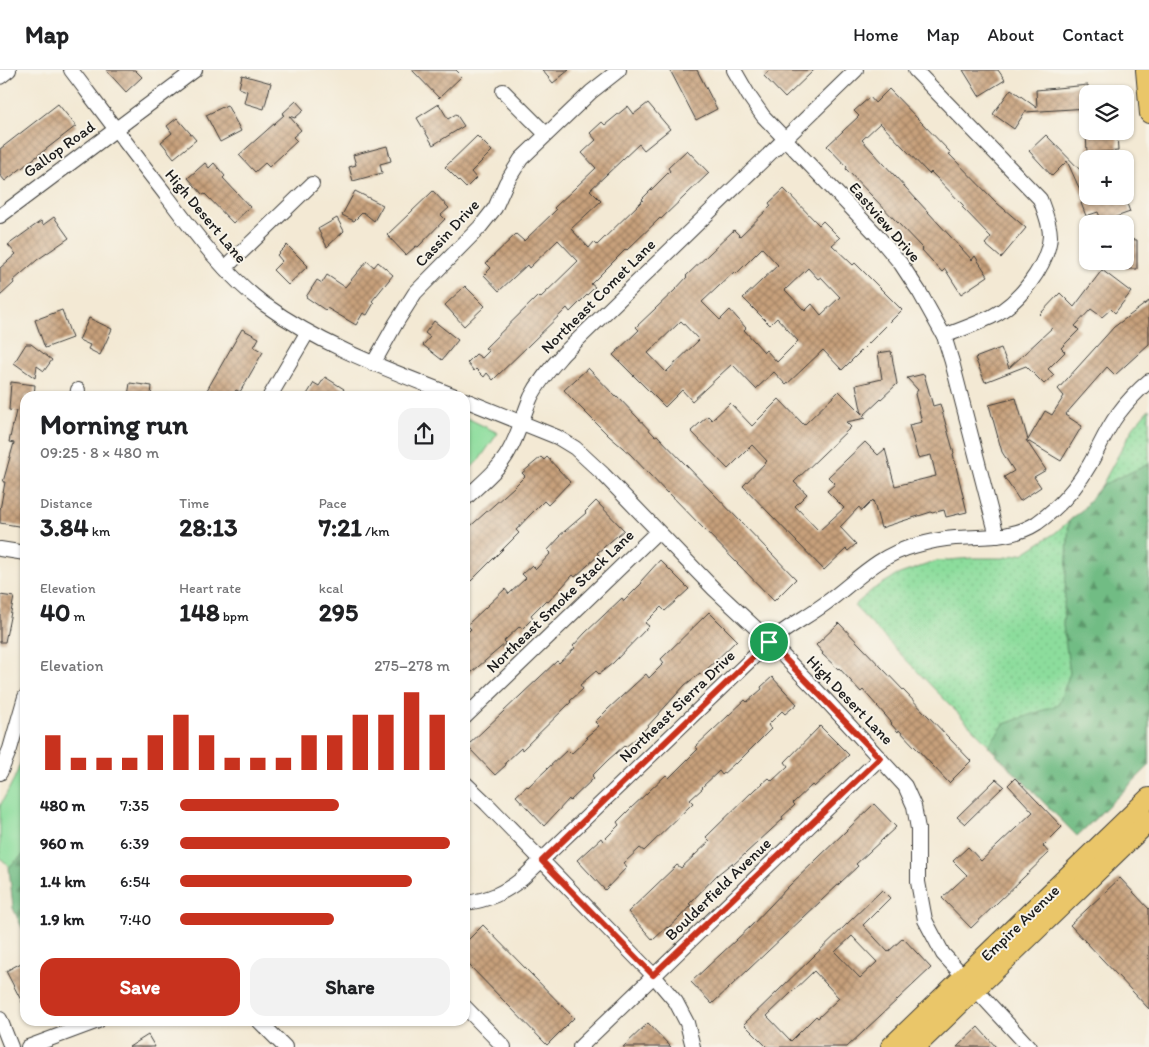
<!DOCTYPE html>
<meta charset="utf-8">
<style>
:root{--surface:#fff;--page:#f2f2f2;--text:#202124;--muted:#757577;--line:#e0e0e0;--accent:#c8321e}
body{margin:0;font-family:Itim,sans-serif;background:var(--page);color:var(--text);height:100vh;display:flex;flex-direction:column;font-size:19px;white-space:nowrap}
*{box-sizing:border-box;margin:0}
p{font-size:16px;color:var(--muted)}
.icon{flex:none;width:28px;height:28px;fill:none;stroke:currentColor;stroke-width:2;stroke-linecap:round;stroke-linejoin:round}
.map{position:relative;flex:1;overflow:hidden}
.side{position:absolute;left:20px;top:321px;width:450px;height:635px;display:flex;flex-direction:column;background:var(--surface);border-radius:15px;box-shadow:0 1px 4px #0004}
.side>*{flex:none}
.buttons{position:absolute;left:1079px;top:15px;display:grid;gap:10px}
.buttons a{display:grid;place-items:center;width:55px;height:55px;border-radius:10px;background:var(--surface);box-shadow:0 1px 4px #0004;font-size:25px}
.pin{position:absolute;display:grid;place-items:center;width:42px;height:42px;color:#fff;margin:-21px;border:2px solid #fff;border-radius:50%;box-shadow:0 1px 5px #0007}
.round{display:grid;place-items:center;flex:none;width:52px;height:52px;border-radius:15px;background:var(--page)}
.overview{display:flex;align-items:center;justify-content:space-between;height:85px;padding:0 20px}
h1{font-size:28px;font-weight:700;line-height:38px}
.stats{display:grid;grid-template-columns:repeat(3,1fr);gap:8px;height:85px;padding:5px 20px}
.stats div{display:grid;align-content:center}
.stats b{font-size:25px;font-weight:700}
.stats small{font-size:14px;font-weight:400}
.stats p{font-size:14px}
.chart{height:140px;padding:10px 20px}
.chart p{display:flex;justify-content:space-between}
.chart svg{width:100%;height:90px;margin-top:5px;stroke:var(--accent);stroke-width:6}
.button{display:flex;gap:10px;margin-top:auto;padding:10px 20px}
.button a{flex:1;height:58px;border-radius:15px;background:var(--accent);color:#fff;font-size:20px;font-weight:700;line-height:58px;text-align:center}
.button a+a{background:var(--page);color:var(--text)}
ul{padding:0 20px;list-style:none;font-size:16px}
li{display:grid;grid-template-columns:80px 60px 1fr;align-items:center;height:38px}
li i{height:12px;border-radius:6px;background:var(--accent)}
header{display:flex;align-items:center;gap:30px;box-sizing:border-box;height:70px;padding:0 25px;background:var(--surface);border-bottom:1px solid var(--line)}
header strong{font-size:24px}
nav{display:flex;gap:28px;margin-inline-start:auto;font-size:18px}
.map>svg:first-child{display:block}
</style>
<header>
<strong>Map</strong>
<nav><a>Home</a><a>Map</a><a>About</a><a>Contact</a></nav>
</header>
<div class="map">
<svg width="1149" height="977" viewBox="0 0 1149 977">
<defs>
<pattern id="grass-dots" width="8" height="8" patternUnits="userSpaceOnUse" patternTransform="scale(1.25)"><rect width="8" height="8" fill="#8cdd9c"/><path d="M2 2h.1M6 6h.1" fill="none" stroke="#78bd86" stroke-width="1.8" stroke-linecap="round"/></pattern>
<pattern id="forest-firs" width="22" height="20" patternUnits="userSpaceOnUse" patternTransform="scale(1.25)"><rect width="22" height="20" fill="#71bc84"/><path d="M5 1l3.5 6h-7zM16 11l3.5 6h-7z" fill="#5c986b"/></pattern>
<pattern id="building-cross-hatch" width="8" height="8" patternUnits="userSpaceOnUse" patternTransform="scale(1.25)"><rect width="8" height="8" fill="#c7a07b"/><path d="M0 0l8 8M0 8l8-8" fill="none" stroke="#a18264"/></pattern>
</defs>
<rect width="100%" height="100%" fill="#f7f3e8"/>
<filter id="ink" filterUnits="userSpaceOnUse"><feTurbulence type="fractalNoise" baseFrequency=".02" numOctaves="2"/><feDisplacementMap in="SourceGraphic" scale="10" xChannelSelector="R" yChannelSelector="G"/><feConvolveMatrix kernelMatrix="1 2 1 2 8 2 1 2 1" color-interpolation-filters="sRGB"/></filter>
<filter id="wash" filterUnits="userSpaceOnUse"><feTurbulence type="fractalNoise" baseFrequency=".0096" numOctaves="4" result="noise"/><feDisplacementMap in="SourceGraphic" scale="20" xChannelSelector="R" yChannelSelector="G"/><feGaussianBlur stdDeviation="1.12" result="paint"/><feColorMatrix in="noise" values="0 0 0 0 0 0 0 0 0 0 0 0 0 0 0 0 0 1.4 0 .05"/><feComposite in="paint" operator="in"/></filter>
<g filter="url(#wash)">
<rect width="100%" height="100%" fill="#f3e9d4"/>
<polygon fill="url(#grass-dots)" stroke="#547c5c" points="1149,339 1149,696 1077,766 854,536 872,520 897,505 937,491 972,488 1003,488 1024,483 1055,463 1082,440 1102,415 1134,356"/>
<g fill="url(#forest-firs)" stroke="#466c50">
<polygon points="1149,394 1149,696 1077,766 988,676 1004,654 1058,635 1070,603 1063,556 1069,451 1082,440 1102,415"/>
<polygon points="24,784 25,788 25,864 13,838 9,797"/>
</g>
<g fill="#8cdd9c" stroke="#547c5c">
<polygon points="465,347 498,363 479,390 465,404"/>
<polygon points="25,681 25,783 9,797 0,787 0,736 15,707"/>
</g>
<g id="blocks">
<g fill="url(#building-cross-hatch)" fill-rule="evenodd">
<polygon points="106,0 135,0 142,7 126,22"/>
<polygon points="412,0 456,0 462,6 439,28"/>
<polygon points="542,0 569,0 553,13"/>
<polygon points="670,0 697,0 717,39 696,50"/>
<polygon points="769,0 814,0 785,28 764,6"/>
<polygon points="963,0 998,0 1005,10 979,26"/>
<polygon points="242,5 271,13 264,39 244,33 247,21 239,18"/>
<polygon points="1088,15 1088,38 1025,42 1014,59 993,44 1011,19 1037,38 1036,20"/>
<polygon points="889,19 951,83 949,84 997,133 1026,158 1001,188 985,174 991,167 962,137 964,136 931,102 929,104 880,53 862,70 972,190 975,186 988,206 961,224 945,199 942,202 922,180 923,179 846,99 847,97 827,76 859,46 854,41 870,27 875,33"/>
<polygon points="296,31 304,40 295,48 289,46 301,60 293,67 297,71 269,97 265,93 255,102 239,85 284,45 282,44"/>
<polygon points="648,33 670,59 644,80 639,74 590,120 601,131 571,159 589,178 594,172 597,175 643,130 642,129 670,101 668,98 687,80 709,103 661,149 660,148 627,180 626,179 591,214 595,217 570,242 567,238 493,310 487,303 484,307 476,299 474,301 467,293 476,284 482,288 489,281 485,278 538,226 540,228 578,191 558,170 529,198 527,195 499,221 484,205 491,198 486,193 516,164 524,171 556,140 554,138 596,98 582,83 596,70 590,63 602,52 605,55 628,36 634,44"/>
<polygon points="58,34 76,56 5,111 0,105 0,79"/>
<polygon points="439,34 448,49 456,44 464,56 433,75 417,48"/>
<polygon points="227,35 241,61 220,72 206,45"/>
<polygon points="177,48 196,70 174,88 161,72 172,63 167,56"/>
<polygon points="1086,61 1117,61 1118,81 1087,83"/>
<polygon points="1046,65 1088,108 1088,126 1111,126 1114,132 1125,128 1130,142 1102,152 1098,142 1086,146 1081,133 1085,131 1067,91 1052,106 1029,81"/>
<polygon points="477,66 492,81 471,102 476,108 466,118 445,97"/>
<polygon points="387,76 391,91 380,94 382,103 353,111 349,97 356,95 353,85"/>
<polygon points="205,93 209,98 214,93 225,106 223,108 250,137 233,153 205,124 203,125 188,108"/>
<path d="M784,119L819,155L823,151L840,168L832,175L853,195L855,193L902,240L842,300L823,280L786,315L774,302L756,319L732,294L692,331L682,320L665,337L613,285L639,260L636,257L675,220L687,207L686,206L734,160L740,166L771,136L769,133ZM762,178L778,195L743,228L770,255L777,248L798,271L777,292L766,280L764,282L744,260L746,258L730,240L720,250L702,232L734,202L736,204ZM808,198L818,209L821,207L840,227L821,245L812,234L805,241L785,220ZM681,251L699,270L666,302L648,283Z"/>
<polygon points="355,121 383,135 374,151 363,142 354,151 342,145"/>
<polygon points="433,121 449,138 441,145 445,149 418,177 416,176 406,185 387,165"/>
<polygon points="54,147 69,168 37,190 13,211 14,213 0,226 0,198 16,184 8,175 41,151 43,155"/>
<polygon points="337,148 344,161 327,177 318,159"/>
<polygon points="1125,169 1137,170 1137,199 1125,199"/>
<polygon points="287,175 308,196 288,215 273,200 282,191 277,185"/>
<polygon points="367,191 374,197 378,192 393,205 372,231 374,233 367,245 363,243 356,255 327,238 325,240 306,227 317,210 322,213 327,205 345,217"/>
<polygon points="1102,200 1131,222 1115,243 1111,239 1102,247 1091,239 1075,256 1079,260 1061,278 1065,282 1048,299 1054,305 1044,314 1026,296 985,312 975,288 1001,278 1009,298 1053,257 1040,244 1060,223 1074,237"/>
<polygon points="465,216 485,236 464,256 445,235"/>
<polygon points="1149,231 1149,274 1115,305 1107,297 1065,345 1082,356 1061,391 1026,370 1046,400 1034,407 1041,417 1020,431 1004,407 1014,401 1002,382 989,335 1016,328 1028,370 1045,341 1052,345 1064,326 1058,319 1114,257"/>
<polygon points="62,240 72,268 45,278 35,250"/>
<polygon points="89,248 112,259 100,285 88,279 90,275 79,270"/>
<polygon points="434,251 458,270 442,290 423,275 430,267 425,263"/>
<polygon points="242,259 259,268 254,277 263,282 240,322 236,320 232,326 219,326 207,320"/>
<polygon points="26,274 31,274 52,290 44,301 37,296 35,308 14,293"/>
<polygon points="891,281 897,314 863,346 866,348 846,352 851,357 794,412 807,424 795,436 819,461 844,438 827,421 835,414 828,407 865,372 878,385 885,379 895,416 936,406 931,385 918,388 909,355 922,352 915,324 918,320 907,308 924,304 933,336 940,334 954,383 953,384 967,442 946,447 944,440 932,443 931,442 881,458 873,430 862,441 859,437 840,457 856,474 848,481 846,479 824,500 743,416 767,391 752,375 728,399 691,361 708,346 712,350 730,333 752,356 779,329 804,355 839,321 862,344 856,315 882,309 878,283"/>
<polygon points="588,298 617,328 618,327 655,366 657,365 796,509 774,531 668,422 667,423 630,384 609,366 571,328 564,320"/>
<polygon points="325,307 344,319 340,326 306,326 314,313 319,316"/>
<polygon points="11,312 35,315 34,326 25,326 24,457 0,453 0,440 5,412 3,412 14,373 9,372 16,341 9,340"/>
<polygon points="130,313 152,316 151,326 128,326"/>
<polygon points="541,387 544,390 547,387 570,412 548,435 544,431 529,446 516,460 519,463 471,511 465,505 465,461 514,417 525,406 522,403"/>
<polygon points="596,431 624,460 597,483 599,485 575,507 573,505 548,532 546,530 531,545 533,548 522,559 520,556 504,571 506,573 465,608 465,565 471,559 467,555 505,519 509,524 526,508 522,504 532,495 536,499 551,483 548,480 560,467 559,466 586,443 585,442"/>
<polygon points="660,490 689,519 665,541 661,537 645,553 649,556 613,593 599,604 596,601 580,615 583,619 570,631 571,632 522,680 521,678 505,693 506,695 495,705 467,676 557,591 559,593 575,578 573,576 585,563 622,528 624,531 642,513 641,511"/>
<polygon points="0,525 14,527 5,572 0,572"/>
<polygon points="709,542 737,570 701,605 700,603 685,615 637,668 625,677 624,676 608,690 592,706 594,708 570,731 569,729 544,756 516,726 527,716 528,717 567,680 571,684 588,668 586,667 599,656 595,652 608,639 646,604 649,608 664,593 661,589"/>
<polygon points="839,553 971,691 949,713 899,660 898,662 891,654 892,653 863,620 861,622 839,598 838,599 822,584 823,583 816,575"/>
<polygon points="772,607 797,634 785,644 782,641 768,655 771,659 736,694 735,693 722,705 719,701 702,717 703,718 690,730 693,733 644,781 640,778 624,793 627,797 605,820 577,790 601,768 603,771 619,755 617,752 630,739 666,705 669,708 698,679 695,677 745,630 747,632 762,619 761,617"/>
<polygon points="820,656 849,685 814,717 812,715 793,733 795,735 782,747 783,749 733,795 732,793 717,805 689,834 691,835 679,848 668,858 667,857 653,870 628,842 677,795 681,798 710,771 706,767 756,718 756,719 769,708 772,711 788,696 785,692"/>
<polygon points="1015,708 1062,757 1043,776 1049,783 971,858 942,828 967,805 953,791 968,777 981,791 1033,742 1008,715"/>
<polygon points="996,709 1004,716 965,754 957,747"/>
<polygon points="874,734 896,757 856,794 858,796 712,934 691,912 751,856 789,816"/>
<polygon points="1120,808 1149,839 1149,939 1070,855"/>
<path d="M882,820L890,828L863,855L888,882L903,868L931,898L847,977H767L744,954ZM852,866L877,892L860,908L835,882ZM814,901L839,928L818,948L816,946L791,971L767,946Z"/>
<polygon points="483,855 574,948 547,975 465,891 465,873"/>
<polygon points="25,891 25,938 6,901"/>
<polygon points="648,953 671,977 623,977"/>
<polygon points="978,957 996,977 957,977"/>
<polygon points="148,965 155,977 129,977"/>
</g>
</g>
</g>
<g filter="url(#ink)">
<use href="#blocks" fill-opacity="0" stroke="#3c3b38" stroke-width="1"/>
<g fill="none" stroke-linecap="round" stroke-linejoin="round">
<g stroke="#3c3b38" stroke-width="16">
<g id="minor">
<path d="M71,0C102,41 132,81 163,121C193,161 224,204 264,234C322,276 389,300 455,326"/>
<polyline points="734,0 749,26 763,46 876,164 901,194 920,223 944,266 952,292 997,466"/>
<path d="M915,0L1040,129C1044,140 1050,153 1050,166C1048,196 1018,234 991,247C976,254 960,260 944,266"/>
<polyline points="0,7 9,0"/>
<polyline points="503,21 546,64"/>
<polyline points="0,146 195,0"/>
<polyline points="225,198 312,114"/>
<polyline points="373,294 396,253 415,223 480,157 495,138 506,113 521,89 591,22 619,0"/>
<polyline points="77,326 78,320"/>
<polyline points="270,326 307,263"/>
<polyline points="465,330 557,367 575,378 603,404 714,519 760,562 825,629 905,716 914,736 918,759 918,812 925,850 943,884 1029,977"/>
<path d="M465,429C480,414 499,400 509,381C519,364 523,345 531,327C539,311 551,298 563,284L856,0"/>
<polyline points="0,479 25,483"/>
<polyline points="465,647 657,462"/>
<polyline points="0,703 10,679 25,627"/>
<polyline points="465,713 487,734 653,905 676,932 687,953 693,977"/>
<path d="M465,833C489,830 504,823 523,808L769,572C787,557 807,547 826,533C856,511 877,486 914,476C928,472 942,469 955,468C983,466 1013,469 1037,453C1058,438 1077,417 1090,394C1099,378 1106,360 1118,344C1127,332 1137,321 1149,311"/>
<polyline points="465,937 504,977"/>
<polyline points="0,949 11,977"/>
<polyline points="259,951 285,977"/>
<polyline points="28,977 98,951"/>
<polyline points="580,977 880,688"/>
</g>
</g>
<g stroke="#3c3b38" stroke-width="20">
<polyline id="major" points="1145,0 1149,44"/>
</g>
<g stroke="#3c3b38" stroke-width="22">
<g id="highway">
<polyline points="891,977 1149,728"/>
<polyline points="915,977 1149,751"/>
</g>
</g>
<use href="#minor" stroke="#fff" stroke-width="14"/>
<use href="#major" stroke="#eac669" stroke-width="18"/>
<use href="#highway" stroke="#eac669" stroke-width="20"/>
</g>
</g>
<g fill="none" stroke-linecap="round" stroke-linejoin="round" filter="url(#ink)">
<g stroke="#fff" stroke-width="10">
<polygon id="route" points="769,572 880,688 653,905 542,791"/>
</g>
<use href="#route" stroke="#c8321e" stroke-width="6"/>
</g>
<g text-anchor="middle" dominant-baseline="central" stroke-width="4" stroke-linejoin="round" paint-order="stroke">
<g font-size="16" fill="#1c1c1c" stroke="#f7f3e8">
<text transform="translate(59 79) rotate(-36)">Gallop Road</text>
<text transform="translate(206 146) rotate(50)">High Desert Lane</text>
<text transform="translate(885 152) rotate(49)">Eastview Drive</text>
<text transform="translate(447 163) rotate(-47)">Cassin Drive</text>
<text transform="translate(598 226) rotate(-45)">Northeast Comet Lane</text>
<text transform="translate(560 531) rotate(-44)">Northeast Smoke Stack Lane</text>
<text transform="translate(850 630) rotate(46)">High Desert Lane</text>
<text transform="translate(677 636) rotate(-44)">Northeast Sierra Drive</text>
<text transform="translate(718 819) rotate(-44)">Boulderfield Avenue</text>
<text transform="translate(1020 853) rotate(-44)">Empire Avenue</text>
</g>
</g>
</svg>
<div class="buttons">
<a><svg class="icon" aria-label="layers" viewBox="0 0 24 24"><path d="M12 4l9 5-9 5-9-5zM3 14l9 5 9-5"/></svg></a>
<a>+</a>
<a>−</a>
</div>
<div class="pin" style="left:769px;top:572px;background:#1e9e55"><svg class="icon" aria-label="arrive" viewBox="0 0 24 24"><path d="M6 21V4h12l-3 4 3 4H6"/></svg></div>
<section class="side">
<div class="overview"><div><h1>Morning run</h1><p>09:25 · 8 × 480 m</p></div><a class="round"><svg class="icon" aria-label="share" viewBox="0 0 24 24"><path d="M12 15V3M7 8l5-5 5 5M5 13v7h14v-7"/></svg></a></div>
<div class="stats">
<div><p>Distance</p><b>3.84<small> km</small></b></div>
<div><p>Time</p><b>28:13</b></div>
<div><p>Pace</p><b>7:21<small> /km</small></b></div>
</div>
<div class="stats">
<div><p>Elevation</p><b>40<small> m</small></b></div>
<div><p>Heart rate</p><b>148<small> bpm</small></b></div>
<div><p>kcal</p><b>295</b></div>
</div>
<div class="chart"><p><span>Elevation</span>275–278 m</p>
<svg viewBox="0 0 160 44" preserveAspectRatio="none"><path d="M5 44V27M15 44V38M25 44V38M35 44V38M45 44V27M55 44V17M65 44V27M75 44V38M85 44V38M95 44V38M105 44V27M115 44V27M125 44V17M135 44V17M145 44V6M155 44V17"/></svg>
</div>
<ul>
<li><b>480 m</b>7:35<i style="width:59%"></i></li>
<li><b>960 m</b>6:39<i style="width:100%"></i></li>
<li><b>1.4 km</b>6:54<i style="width:86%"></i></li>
<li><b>1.9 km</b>7:40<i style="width:57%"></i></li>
</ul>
<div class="button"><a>Save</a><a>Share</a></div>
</section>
</div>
